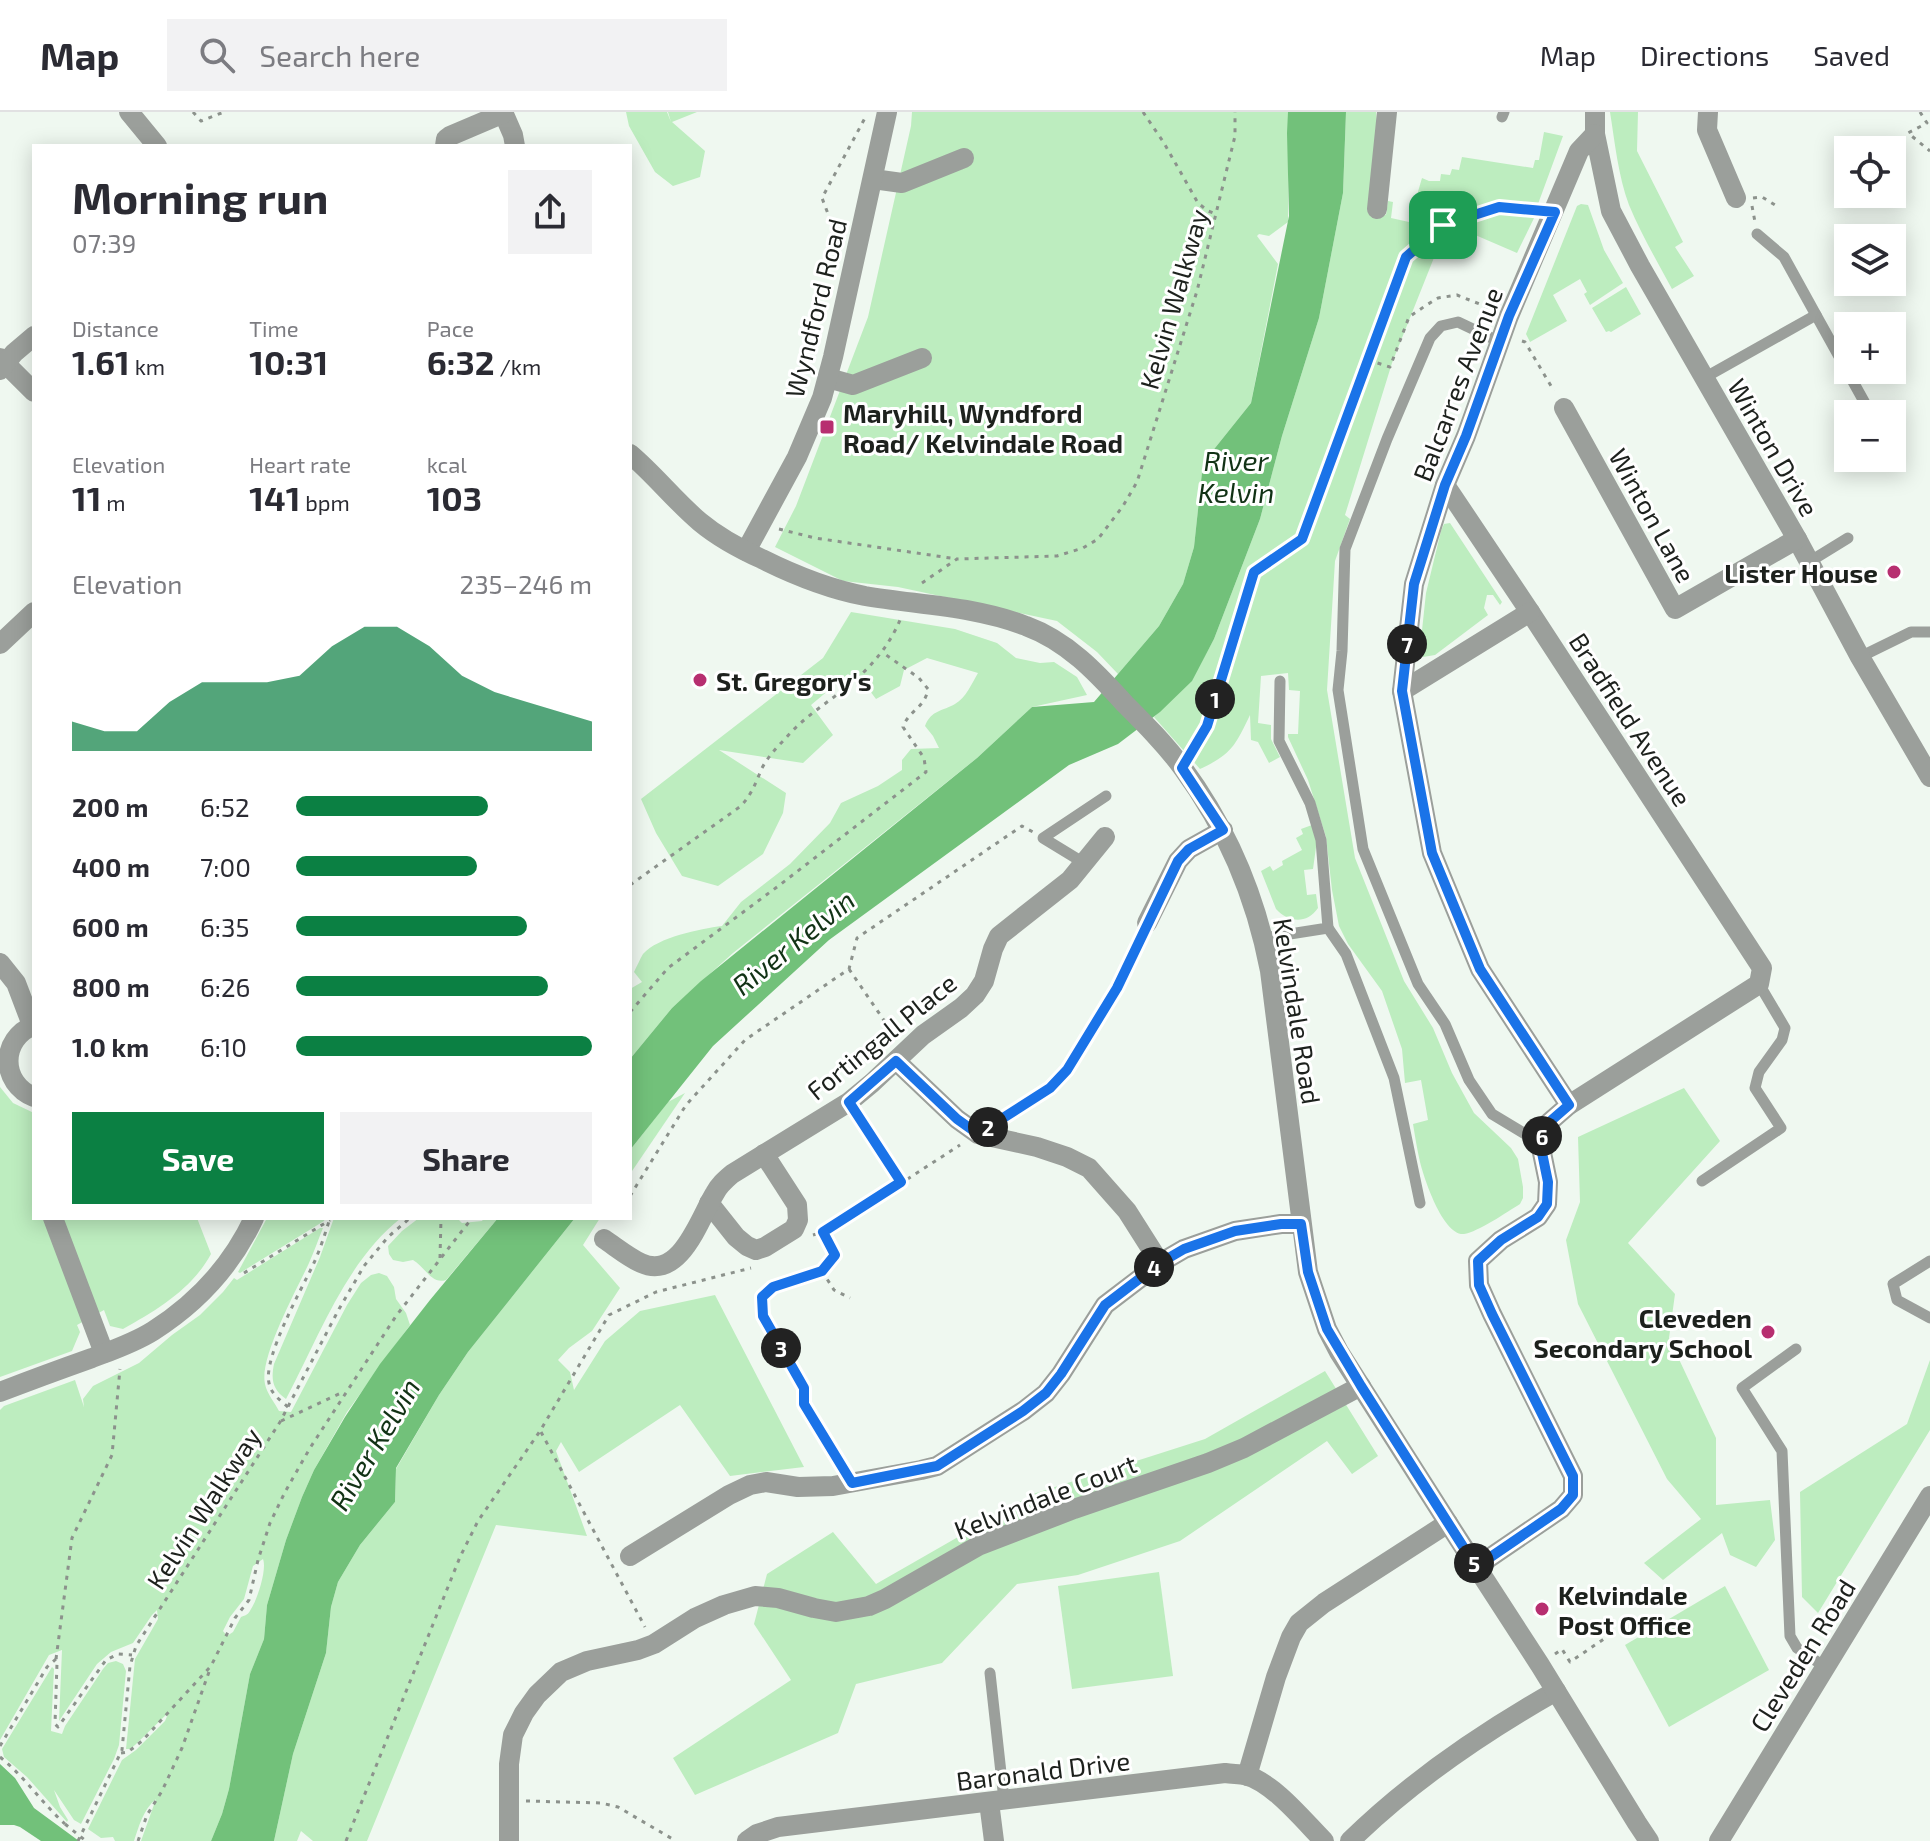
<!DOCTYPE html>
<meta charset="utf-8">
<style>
:root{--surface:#fff;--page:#f2f2f3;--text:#2b2b33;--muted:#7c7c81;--line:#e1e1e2;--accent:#0b8043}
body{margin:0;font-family:"Exo 2",sans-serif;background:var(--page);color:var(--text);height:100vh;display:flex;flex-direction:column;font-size:30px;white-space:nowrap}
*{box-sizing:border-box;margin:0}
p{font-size:26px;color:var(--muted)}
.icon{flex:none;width:44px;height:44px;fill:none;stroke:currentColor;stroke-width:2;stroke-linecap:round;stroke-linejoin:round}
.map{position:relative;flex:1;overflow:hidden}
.details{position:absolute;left:32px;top:32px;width:600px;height:1076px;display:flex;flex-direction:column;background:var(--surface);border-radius:0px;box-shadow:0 4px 20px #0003}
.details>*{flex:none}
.controls{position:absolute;left:1834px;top:24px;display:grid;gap:16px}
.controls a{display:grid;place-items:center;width:72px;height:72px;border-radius:0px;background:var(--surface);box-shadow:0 4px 20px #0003;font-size:40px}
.pin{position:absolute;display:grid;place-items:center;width:68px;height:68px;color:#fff;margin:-34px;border-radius:16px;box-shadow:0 4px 12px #0006}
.km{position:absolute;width:40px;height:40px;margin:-20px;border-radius:50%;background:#222;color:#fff;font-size:22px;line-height:40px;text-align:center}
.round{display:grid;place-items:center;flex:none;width:84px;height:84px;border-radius:0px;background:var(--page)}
.overview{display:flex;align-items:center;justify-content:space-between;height:136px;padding:0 40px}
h1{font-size:44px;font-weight:700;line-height:60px}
.metrics{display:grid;grid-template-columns:repeat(3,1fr);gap:12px;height:136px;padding:8px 40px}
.metrics div{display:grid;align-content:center}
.metrics b{font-size:34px;font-weight:700}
.metrics small{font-size:22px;font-weight:400}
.metrics p{font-size:22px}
.chart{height:224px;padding:16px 40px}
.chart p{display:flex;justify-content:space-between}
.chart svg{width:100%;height:144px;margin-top:8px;fill:var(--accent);opacity:.7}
.cta{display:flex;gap:16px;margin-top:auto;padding:16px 40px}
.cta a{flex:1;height:92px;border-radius:0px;background:var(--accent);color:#fff;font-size:32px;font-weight:700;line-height:92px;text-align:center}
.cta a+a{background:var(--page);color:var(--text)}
ul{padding:0 40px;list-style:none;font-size:26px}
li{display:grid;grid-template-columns:128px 96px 1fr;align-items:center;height:60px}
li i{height:20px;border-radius:10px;background:var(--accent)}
header{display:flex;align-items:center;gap:48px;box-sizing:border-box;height:112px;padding:0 40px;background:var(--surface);border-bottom:2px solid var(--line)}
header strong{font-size:38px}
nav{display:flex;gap:44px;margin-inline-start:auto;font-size:28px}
.search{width:560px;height:72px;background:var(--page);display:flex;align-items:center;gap:20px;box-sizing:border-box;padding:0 28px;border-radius:0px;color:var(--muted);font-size:30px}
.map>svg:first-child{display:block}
</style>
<header>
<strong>Map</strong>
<div class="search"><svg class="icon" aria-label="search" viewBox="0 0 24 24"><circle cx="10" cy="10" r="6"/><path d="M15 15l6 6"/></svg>Search here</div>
<nav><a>Map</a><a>Directions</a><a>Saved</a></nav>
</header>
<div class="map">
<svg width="1930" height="1729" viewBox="0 0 1930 1729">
<rect width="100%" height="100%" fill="#eff8f0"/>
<g fill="#bdedbf" fill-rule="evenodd">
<polygon points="626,0 667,0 671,10 668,0 697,0 672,10 705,39 700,65 673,74 655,60 629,14"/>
<polygon points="912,0 1288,0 1288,110 1269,124 1259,122 1257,124 1278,152 1251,291 1203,351 1194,435 1183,472 1159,514 1118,562 1097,540 1057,509 898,475 843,469 775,435 796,394 868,205 911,14"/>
<path d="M1346,0H1376L1379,32L1373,101L1386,103L1388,89L1393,90L1391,106L1409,110L1422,66L1429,69H1440L1441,62L1450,63L1452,57L1459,58L1462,45L1533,56L1535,48H1539L1544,20L1563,24L1538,92L1499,91L1449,108L1392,251L1345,403L1350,407L1335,449L1327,578L1355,746L1404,869L1433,916L1452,961L1474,1001L1511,1036L1518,1047L1523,1075V1086L1520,1092C1507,1100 1478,1120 1464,1122C1443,1124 1424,1066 1420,1050C1417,1037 1415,1024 1413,1012L1428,1008L1421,968L1405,971L1402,937L1382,879L1348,832L1339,814L1332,778L1326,725L1308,668L1288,625V622H1298L1300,579L1289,578L1288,561L1261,564L1258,611L1271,613V627L1280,645L1269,651L1258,630L1251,628L1250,603C1235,634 1232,642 1200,657L1154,605L1191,569L1214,527L1260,407L1282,324L1319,206L1343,81Z"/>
<path d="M1610,0H1638L1637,39L1683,130L1675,135L1694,164L1672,177C1657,149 1641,122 1629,93C1618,63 1615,31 1610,0Z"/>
<polygon points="1581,92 1588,93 1604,138 1623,171 1590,193 1584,182 1587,180 1580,167 1553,183 1567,209 1530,230 1526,222 1577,94"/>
<polygon points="1503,98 1536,102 1517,141 1452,113"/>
<polygon points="1626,175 1641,202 1611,220 1609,219 1606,220 1592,196"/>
<polygon points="1450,411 1502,490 1500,493 1493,483 1487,483 1484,496 1488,503 1435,543 1423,545 1420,537 1426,481 1441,419 1444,412"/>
<path d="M851,500L955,517L997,531L1016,546L1040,551L1054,550L1077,565L1087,583L1032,595L977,646L733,841L672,896L630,947V877L642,870L634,860C637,854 640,847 643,842C658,825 700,817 722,814L741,790L790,752L830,711L841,691L878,674L902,658V648L911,637L939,636L933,624L925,614C931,598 943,599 955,592C966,586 972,571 978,561L927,546L904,558L900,574L876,587L867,575L848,562L811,593L833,623L803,651L719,638L786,681L783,701L763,742L718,774L682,764L656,721L641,687L823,546Z"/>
<path d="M1312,713L1317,728L1313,757L1304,758L1307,783L1316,782L1318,796C1307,812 1289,811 1276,797L1261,759L1270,754L1273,759L1283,753L1282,749L1302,738L1296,726L1303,722L1301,717Z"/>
<path d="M0,975L13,991L34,1001V1106H197L211,1142C192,1177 157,1198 123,1217L110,1214L104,1198L77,1213L80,1220L72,1239L0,1265Z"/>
<polygon points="1684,976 1720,1029 1628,1131 1675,1182 1669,1226 1716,1326 1716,1393 1770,1388 1775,1428 1756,1455 1730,1443 1722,1421 1663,1468 1644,1451 1701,1407 1667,1367 1578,1192 1566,1128 1580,1090 1578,1025"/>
<polygon points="685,981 630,1062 630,1038 668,990"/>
<polygon points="267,1106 325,1106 324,1109 240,1161 238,1160"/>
<path d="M334,1106H401C346,1149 318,1227 286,1287C272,1277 271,1267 274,1252L320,1145Z"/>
<path d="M419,1106H457L462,1111L482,1109L484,1106H498L446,1168C432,1173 425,1155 413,1148L403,1150L393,1148L389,1142L388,1134L402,1119Z"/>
<polygon points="575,1106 600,1106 583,1133 620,1176 592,1219 569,1236 558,1248 570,1260 574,1278 605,1229 640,1199 715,1183 804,1355 730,1364 680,1293 579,1360 561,1330 556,1339 587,1424 496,1413 367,1729 313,1729 301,1719 297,1729 274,1729 293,1642 326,1541 331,1495 338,1470 360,1433 395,1390 396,1357 439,1283 468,1240"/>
<path d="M320,1116H323C318,1128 314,1140 309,1151C297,1177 259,1246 265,1272C267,1282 275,1291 279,1299L291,1300L347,1193L361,1171L371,1163L379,1161L387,1164L394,1175L396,1187L406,1201L410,1213L347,1300L314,1358L302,1385L286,1428L267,1493L264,1527L250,1562L229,1677L222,1702L211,1729H141L156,1687C143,1698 139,1714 134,1729H115L113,1725L101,1726L88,1717L122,1648L136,1638L165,1609L169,1600L135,1633L130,1637H126L135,1547L158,1507L157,1498L152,1503L133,1531L111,1540L97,1552L59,1609L62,1538L49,1543L0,1628V1298L4,1294L75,1268L84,1295L83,1287L93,1274L139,1251L172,1223L200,1203L223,1180L234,1166L237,1168ZM263,1447C267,1457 258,1486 251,1497C248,1503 246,1503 241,1505L233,1520L227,1524L223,1519L230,1505L244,1487L253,1454Z"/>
<polygon points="1930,1248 1930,1318 1818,1501 1802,1485 1800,1380 1907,1312"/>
<polygon points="1325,1259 1378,1344 1352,1362 1327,1329 1180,1429 1078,1463 1017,1472 942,1551 856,1572 838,1621 695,1683 673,1646 791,1568 754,1512 767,1462 833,1420 876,1472 1033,1382 1205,1327"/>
<polygon points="1159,1460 1173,1564 1072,1577 1058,1474"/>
<polygon points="1725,1474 1769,1558 1669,1615 1625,1533"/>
<polygon points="116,1549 123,1552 126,1559 119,1633 114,1647 81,1712 74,1708 54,1678 60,1695 68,1708 67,1710 27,1665 4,1645 2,1637 52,1555 54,1557 51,1619 62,1622 65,1614 103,1557 108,1551"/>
</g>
<g fill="#72c17a">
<polygon points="1288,0 1346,0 1343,81 1319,206 1282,324 1260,407 1214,527 1192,569 1160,600 1118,632 1069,653 829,828 713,934 630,1038 630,947 672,896 701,869 977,646 1032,595 1094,590 1159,514 1183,472 1194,435 1203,351 1251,291 1289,104 1287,21"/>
<polygon points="498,1106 575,1106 468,1240 439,1283 396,1356 395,1390 360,1433 338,1470 331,1495 326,1541 293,1642 274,1729 211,1729 222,1702 229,1677 250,1562 264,1527 267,1493 286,1428 302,1385 314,1358 345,1305 380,1252 430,1188"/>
<polygon points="0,1652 15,1666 34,1696 79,1729 41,1729 20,1715 14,1713 0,1713"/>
</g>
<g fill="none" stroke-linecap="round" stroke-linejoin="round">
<g stroke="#8c928c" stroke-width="3" stroke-dasharray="4 6" stroke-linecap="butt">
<polyline points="193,0 201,9 224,0"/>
<polyline points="1143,0 1164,31 1198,91 1208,99 1216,102"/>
<polyline points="1920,0 1927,11 1908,21 1930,39"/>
<polyline points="1753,86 1762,85 1775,93"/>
<polyline points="1752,94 1755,110"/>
<polyline points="838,128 822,86 865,6"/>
<polyline points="1522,229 1525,230 1554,279"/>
<polyline points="1368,248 1390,255 1409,205 1425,194 1438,186 1457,183 1492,197"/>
<polyline points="779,417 815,426 957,447"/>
<polyline points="922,471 957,447 1057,444 1083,436 1098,427 1123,394 1137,370 1197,179 1235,24 1235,0"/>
<polyline points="1192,639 1207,614 1254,460 1302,427 1406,145 1443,113 1499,95 1534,98"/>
<path d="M630,773L741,694C752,682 756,670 762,656C768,645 776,636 785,627C805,603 833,588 856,567C874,552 891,530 900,508"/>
<polyline points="849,857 894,923"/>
<path d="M630,900L668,856L781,772L926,660L924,646L903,615C909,598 925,596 928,577L919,566L882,540"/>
<polyline points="860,1006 901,1070"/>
<polyline points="1000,1008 1050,976 1067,958 1117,876 1139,829"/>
<polyline points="630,1084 686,993 745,928 849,857 857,826 1022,714 1033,720"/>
<polyline points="823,1120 835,1143 822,1159 773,1175 762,1185 763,1204 804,1276 804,1292 842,1355"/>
<polyline points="813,1123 823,1120 835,1114 960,1033"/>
<polyline points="440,1146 441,1106"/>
<polyline points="822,1159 834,1178 850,1186"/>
<polyline points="244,1161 330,1108"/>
<path d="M288,1295C280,1288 271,1282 269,1271C263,1246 301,1178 313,1153C320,1138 325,1122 330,1106"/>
<polyline points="281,1309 343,1280"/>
<polyline points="541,1320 645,1515"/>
<polyline points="1555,1542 1562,1537 1570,1550 1614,1520"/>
<polyline points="56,1547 72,1426 112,1343 120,1257"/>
<polyline points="0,1634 47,1555 56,1547 57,1551 55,1612 58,1615 106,1548 118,1542 132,1543"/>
<polyline points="121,1641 128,1640 142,1629 211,1554 235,1506 249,1488 258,1448 270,1411 285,1380 310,1336 396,1204 472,1106"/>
<path d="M0,1645C25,1665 42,1691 65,1712"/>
<polyline points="526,1689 601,1691 618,1695 676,1729"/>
<polyline points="78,1729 122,1638 130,1554 136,1534 280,1310 339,1197 364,1154 388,1125 410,1106"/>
<polyline points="138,1729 147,1703 162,1679 182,1636 210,1557"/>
<polyline points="346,1729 460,1445 478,1409 540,1319 609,1203 656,1180 751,1156"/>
</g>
<g stroke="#9b9f9b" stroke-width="11">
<polyline points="1502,5 1504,0"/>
<polyline points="1757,122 1784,145 1816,203"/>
<polyline points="1500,230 1458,210 1441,214 1430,226 1387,327 1345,437 1342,539 1338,578 1363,737 1418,872 1445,912 1469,968 1492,1002 1540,1031"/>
<polyline points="1704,266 1816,203 1871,302"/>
<polyline points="1809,450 1848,426"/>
<polyline points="1860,545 1911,520 1930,520"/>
<polyline points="1084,751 1043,726 1106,684"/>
<polyline points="1328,816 1346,842 1394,966 1420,1091"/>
<polyline points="1264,826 1328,816 1321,728 1310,691 1279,629 1280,569"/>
<polyline points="1702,1069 1781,1016 1755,976 1759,960 1782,928 1785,916 1759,872"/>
<polyline points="1930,1149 1893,1172 1897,1188 1930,1206"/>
<polyline points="1796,1237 1742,1276 1782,1339 1790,1524 1797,1536 1825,1555"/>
<polyline points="990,1561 1004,1688"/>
</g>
<g stroke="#9b9f9b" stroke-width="20">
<polyline points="503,0 513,23 515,34"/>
<polyline points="1595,0 1595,22 1611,99 1640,154 1797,427 1860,545 1930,665"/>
<polyline points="1708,0 1707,18 1736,86"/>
<polyline points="445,34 446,27 450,24 504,1"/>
<polyline points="873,67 902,71 964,46"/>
<polyline points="1377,97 1387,0"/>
<polyline points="0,246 34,280"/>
<polyline points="0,258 14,241 34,224"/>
<polyline points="828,266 853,273 922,246"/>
<polyline points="1564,296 1675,497 1797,427"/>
<polyline points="1445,373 1530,500 1762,856 1759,872 1569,993 1546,1013 1540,1031 1548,1070 1547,1092 1538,1105 1501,1128 1478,1149 1479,1173 1492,1202 1573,1364 1573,1383 1561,1397 1476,1455"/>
<polyline points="746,439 797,345 822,286 833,245 887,0"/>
<polyline points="0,532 34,500"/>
<polyline points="1402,579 1530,500"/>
<polyline points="1147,811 1178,749 1189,737 1223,718"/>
<polyline points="0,851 16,871 32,913"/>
<path d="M34,913C0,927 0,971 34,985"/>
<polyline points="896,949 957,1007 978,1022 1037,1035 1067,1045 1089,1056 1127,1099 1160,1151"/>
<polyline points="1569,993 1480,857 1432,741 1402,579 1414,472 1445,373 1466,324 1509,204 1579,39 1595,22"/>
<polyline points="709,1091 736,1125 747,1134 756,1138 765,1135 794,1117 798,1108 797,1093 764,1042"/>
<polyline points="53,1106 104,1241"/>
<path d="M604,1127C616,1135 628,1145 641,1151C681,1169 700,1105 715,1081C719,1073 725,1068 732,1062L849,990L872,971L923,923L961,896L975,883L984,869L993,837L999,824L1070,768L1105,725"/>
<path d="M0,1280C31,1268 61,1257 92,1246C113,1238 134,1231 153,1219C197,1191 232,1153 254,1106"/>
<polyline points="630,1444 729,1383 750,1373 766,1370 798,1375 833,1374 921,1358 937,1354 1023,1299 1046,1281 1061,1262 1105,1193 1160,1151 1184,1137 1235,1119 1281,1112 1301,1112"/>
<polyline points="1247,1664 1276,1565 1291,1525 1299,1511 1324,1491 1448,1411"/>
<polyline points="989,1690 994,1729"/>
<polyline points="509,1729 509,1652 513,1623 524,1601 537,1583 561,1560 587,1549 638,1538 654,1532 695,1506 724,1493 755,1484 778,1486 814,1496 836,1500 869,1494 885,1487 978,1434 1074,1397 1208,1351 1244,1336 1361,1274"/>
<path d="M747,1729L757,1722L778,1715L1225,1661C1232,1662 1239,1662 1245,1663C1273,1670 1304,1709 1324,1729"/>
<path d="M1350,1729C1411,1669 1482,1621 1556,1579"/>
</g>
<g stroke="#9b9f9b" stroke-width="20">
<polyline points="129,0 157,34"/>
<path d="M630,342C655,363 675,389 700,410C718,425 740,437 762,447C794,463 829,477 865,484C918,493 975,494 1026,514C1067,529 1096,560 1125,592C1145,612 1165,632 1182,655C1227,716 1256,785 1270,859L1308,1160L1327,1217L1339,1240L1448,1411L1540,1553L1637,1711L1649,1729"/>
<polyline points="1719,1729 1930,1384"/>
</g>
<polyline stroke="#8c928c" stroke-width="3" stroke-dasharray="4 6" stroke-linecap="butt" points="65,1712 86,1729"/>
</g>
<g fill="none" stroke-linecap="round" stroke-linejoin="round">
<g stroke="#fff" stroke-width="16">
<polygon id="route" points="1499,95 1555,100 1509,204 1466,324 1445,373 1414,472 1402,579 1432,741 1480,857 1569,993 1546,1013 1540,1031 1548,1070 1547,1092 1538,1105 1501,1128 1478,1149 1479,1173 1492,1202 1573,1364 1573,1383 1561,1397 1476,1455 1361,1274 1327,1217 1308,1160 1301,1112 1281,1112 1235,1119 1184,1137 1160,1151 1105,1193 1061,1262 1046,1281 1023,1299 937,1354 852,1371 804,1292 804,1276 763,1204 762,1185 773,1175 822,1159 835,1143 823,1120 901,1070 849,990 896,949 957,1007 978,1022 1050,976 1067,958 1117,876 1178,749 1189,737 1223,718 1182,656 1207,614 1254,460 1302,427 1406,145 1443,113"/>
</g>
<use href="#route" stroke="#1a73e8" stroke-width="10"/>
</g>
<g fill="#b72f70" stroke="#fff" stroke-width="3">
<rect x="819" y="307" width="16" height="16" rx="4"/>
<circle cx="1894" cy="460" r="8"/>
<circle cx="700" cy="568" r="8"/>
<circle cx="1768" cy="1220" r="8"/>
<circle cx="1542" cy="1497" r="8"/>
</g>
<g text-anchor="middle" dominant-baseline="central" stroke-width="6" stroke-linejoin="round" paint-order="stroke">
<g font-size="26" fill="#1d211d" stroke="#fff">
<text transform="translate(1173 187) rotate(-74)">Kelvin Walkway</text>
<text transform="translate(815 196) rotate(-76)">Wyndford Road</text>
<text transform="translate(1457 272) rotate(-69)">Balcarres Avenue</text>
<text transform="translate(1774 335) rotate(60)">Winton Drive</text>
<text transform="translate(1653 403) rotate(61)">Winton Lane</text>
<text transform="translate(1631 607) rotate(57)">Bradfield Avenue</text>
<text transform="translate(1298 899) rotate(81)">Kelvindale Road</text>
<text transform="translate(881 924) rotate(-39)">Fortingall Place</text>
<text transform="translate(1045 1384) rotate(-21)">Kelvindale Court</text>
<text transform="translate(203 1396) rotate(-57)">Kelvin Walkway</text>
<text transform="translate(1802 1543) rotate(-58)">Cleveden Road</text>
<text transform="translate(1043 1658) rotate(-7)">Baronald Drive</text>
</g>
<g font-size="26" font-weight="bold" fill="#1d211d" stroke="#fff" text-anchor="start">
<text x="843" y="300">Maryhill, Wyndford<tspan x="843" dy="30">Road/ Kelvindale Road</tspan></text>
<text x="1878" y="460" text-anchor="end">Lister House</text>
<text x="716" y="568">St. Gregory's</text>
<text x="1752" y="1205" text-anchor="end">Cleveden<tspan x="1752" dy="30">Secondary School</tspan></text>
<text x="1558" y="1482">Kelvindale<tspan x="1558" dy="30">Post Office</tspan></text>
</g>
<g font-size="28" font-style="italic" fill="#113215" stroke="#fff">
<text x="1236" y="348">River<tspan x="1236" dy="32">Kelvin</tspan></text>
<text transform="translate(793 830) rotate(-39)">River Kelvin</text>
<text transform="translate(374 1332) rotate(-59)">River Kelvin</text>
</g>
</g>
</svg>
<div class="controls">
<a><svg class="icon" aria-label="locate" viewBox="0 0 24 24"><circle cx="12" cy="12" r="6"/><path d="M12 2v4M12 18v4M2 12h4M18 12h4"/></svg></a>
<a><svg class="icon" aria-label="layers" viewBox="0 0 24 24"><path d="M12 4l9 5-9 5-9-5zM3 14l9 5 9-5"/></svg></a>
<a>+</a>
<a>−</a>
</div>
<div class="pin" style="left:1443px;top:113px;background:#1e9e55"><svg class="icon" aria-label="arrive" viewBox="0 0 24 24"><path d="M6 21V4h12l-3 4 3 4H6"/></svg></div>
<b class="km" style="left:1215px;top:587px">1</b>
<b class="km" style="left:988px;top:1015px">2</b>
<b class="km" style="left:781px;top:1236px">3</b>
<b class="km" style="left:1154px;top:1155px">4</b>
<b class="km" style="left:1474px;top:1451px">5</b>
<b class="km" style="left:1542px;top:1024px">6</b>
<b class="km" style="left:1407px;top:532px">7</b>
<section class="details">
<div class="overview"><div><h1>Morning run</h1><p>07:39</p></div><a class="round"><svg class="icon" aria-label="share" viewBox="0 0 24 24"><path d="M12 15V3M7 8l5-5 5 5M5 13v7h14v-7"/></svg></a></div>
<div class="metrics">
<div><p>Distance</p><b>1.61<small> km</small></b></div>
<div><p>Time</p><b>10:31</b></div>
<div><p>Pace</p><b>6:32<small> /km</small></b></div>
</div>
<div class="metrics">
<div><p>Elevation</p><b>11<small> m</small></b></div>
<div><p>Heart rate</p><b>141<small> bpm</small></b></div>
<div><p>kcal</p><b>103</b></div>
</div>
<div class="chart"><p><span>Elevation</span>235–246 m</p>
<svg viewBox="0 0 160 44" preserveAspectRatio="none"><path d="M0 44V35L10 38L20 38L30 29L40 23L50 23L60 23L70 21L80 12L90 6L100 6L110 12L120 21L130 26L140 29L150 32L160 35V44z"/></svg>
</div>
<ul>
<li><b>200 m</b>6:52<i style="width:65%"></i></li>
<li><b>400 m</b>7:00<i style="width:61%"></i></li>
<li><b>600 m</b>6:35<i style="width:78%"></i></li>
<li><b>800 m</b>6:26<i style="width:85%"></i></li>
<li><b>1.0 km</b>6:10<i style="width:100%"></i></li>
</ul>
<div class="cta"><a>Save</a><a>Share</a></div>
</section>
</div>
